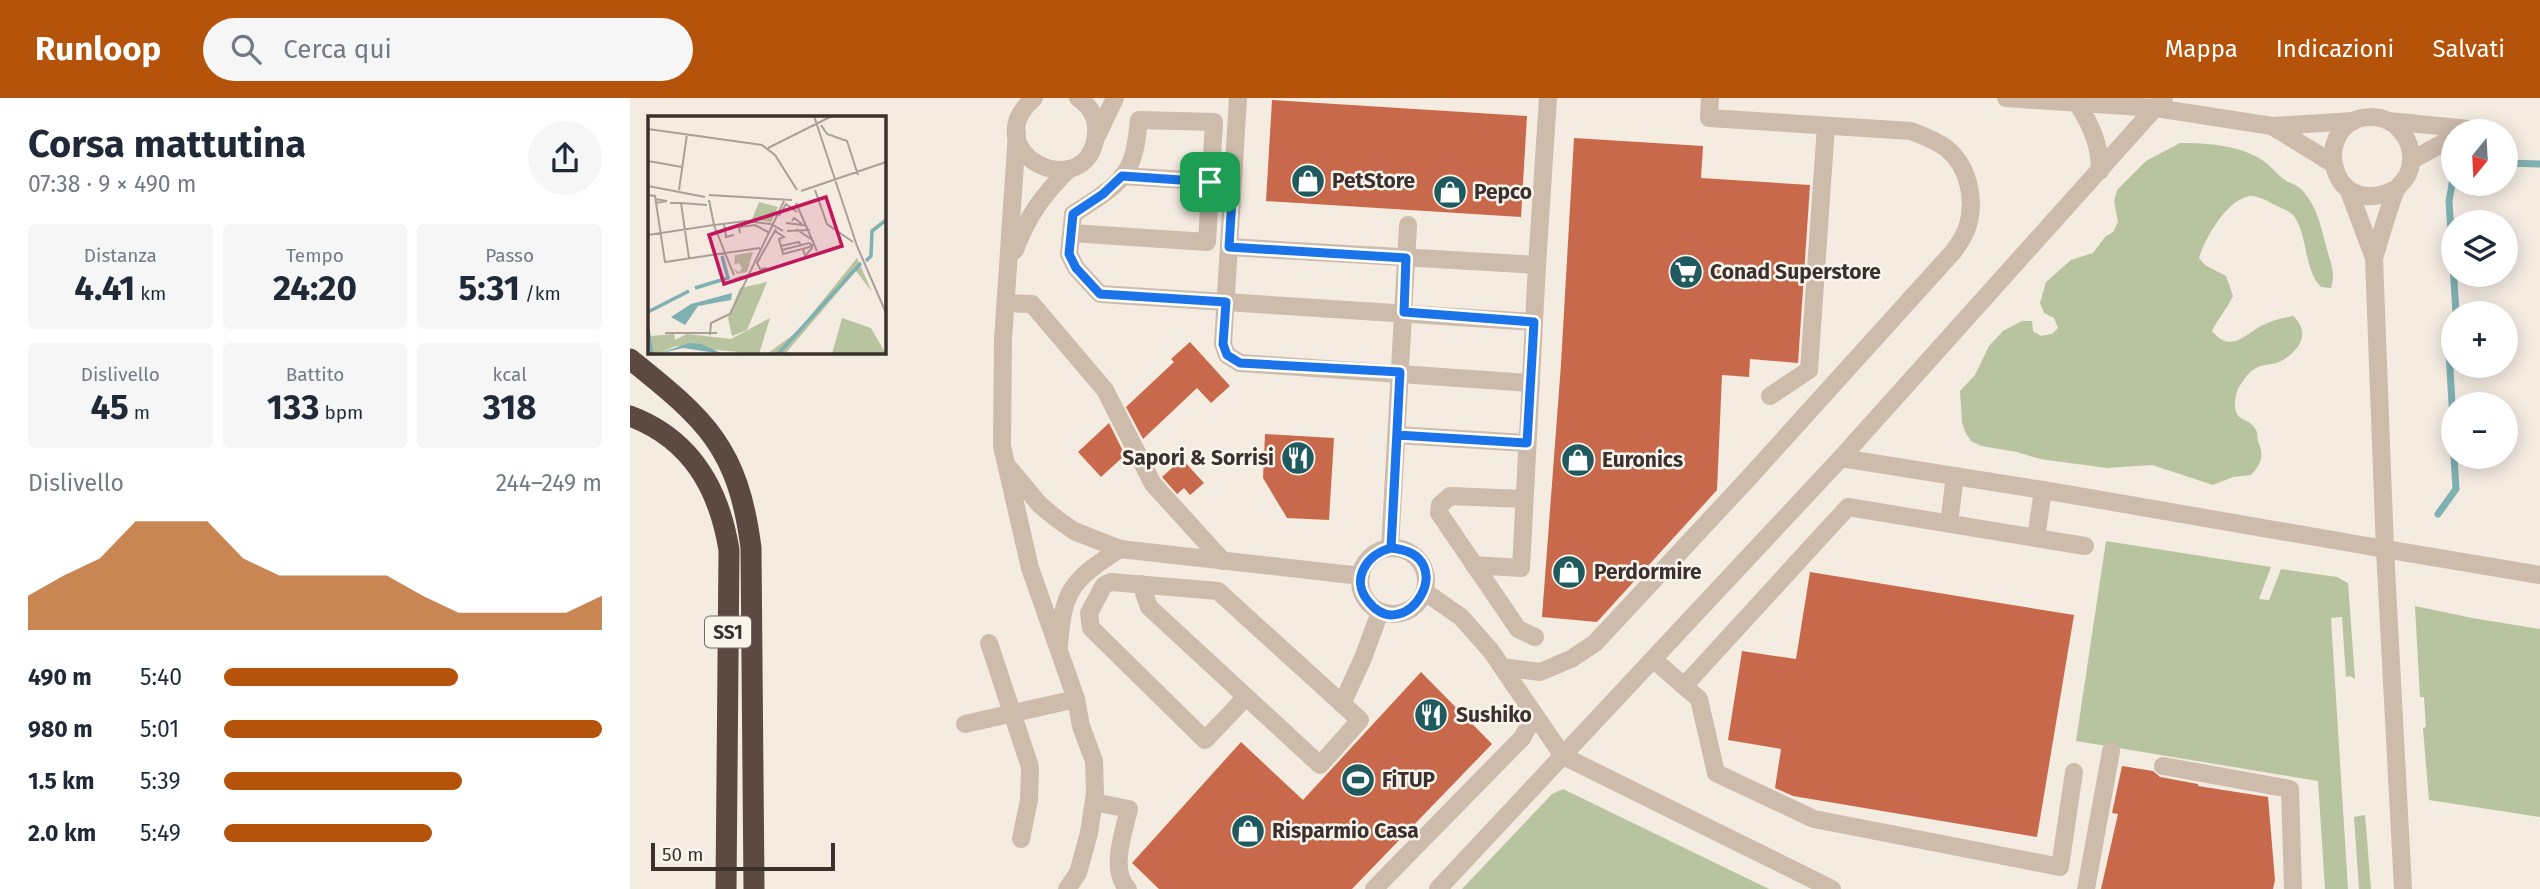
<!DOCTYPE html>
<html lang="it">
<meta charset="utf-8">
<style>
:root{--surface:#fff;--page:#f6f6f7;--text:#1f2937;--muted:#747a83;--accent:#b45309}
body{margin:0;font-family:"Fira Sans",sans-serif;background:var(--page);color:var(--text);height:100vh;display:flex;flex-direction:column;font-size:26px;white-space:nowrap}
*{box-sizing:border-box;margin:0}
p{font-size:23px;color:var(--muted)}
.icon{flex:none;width:38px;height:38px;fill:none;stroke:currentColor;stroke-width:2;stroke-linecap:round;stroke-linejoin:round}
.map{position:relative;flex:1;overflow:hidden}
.details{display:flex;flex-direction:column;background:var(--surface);width:630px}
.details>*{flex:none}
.needle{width:46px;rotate:198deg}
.fabs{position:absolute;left:1811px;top:21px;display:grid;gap:14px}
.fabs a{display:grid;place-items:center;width:77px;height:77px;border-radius:50%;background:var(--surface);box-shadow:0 4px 18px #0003;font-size:35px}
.scale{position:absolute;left:21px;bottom:18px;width:184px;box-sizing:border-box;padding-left:7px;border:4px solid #3b302b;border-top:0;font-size:19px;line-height:24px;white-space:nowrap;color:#3b302b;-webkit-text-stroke:5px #fbf5ee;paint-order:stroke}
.pin{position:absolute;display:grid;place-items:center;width:60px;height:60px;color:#fff;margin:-30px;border-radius:14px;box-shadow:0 4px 10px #0006}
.round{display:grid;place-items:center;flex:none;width:74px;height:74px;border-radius:37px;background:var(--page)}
.head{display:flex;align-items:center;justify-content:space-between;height:119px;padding:0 28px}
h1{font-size:38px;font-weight:700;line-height:52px}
.stats{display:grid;grid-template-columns:repeat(3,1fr);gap:10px;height:119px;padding:7px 28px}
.stats div{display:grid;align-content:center;border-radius:7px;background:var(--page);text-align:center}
.stats b{font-size:35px;font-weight:700}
.stats small{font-size:19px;font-weight:400}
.stats p{font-size:19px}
.chart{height:196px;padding:14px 28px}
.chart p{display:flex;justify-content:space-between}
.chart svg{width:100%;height:126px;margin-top:7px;fill:var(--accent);opacity:.7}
ul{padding:0 28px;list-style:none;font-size:23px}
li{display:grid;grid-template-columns:112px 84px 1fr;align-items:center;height:52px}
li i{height:18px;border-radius:9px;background:var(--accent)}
header{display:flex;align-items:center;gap:42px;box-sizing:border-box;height:98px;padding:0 35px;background:var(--accent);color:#fff}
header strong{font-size:33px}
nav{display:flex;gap:38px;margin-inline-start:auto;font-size:24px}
.search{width:490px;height:63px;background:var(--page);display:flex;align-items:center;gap:18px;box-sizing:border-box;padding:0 24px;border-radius:38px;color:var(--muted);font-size:26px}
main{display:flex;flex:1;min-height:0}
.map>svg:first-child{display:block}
</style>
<header>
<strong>Runloop</strong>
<div class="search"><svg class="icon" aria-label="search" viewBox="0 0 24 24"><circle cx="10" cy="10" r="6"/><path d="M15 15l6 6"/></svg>Cerca qui</div>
<nav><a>Mappa</a><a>Indicazioni</a><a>Salvati</a></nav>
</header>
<main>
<section class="details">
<div class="head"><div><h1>Corsa mattutina</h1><p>07:38 · 9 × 490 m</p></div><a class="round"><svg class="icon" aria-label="share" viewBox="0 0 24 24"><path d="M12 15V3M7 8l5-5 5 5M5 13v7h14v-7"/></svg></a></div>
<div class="stats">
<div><p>Distanza</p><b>4.41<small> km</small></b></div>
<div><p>Tempo</p><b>24:20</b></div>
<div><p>Passo</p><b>5:31<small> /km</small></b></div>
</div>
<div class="stats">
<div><p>Dislivello</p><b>45<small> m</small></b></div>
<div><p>Battito</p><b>133<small> bpm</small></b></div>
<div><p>kcal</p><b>318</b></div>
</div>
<div class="chart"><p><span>Dislivello</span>244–249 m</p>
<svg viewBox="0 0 160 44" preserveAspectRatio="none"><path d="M0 44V32L10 25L20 19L30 6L40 6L50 6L60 19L70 25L80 25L90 25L100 25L110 32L120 38L130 38L140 38L150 38L160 32V44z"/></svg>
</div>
<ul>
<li><b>490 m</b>5:40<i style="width:62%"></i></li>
<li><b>980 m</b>5:01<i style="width:100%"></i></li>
<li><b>1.5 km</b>5:39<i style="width:63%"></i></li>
<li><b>2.0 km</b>5:49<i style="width:55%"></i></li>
</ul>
</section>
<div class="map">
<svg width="1910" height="791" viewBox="0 0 1910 791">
<rect width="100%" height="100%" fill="#f4ebe1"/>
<g fill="#b8c4a0">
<path d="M1550,45C1578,45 1611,47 1635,64C1642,69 1647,77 1655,82C1661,86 1668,87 1673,93C1687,109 1691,128 1696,148C1700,163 1706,174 1701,190L1691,189C1674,172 1678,138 1664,118C1660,113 1651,110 1645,107C1638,103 1628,97 1619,98C1596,103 1575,140 1569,160L1575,167L1596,178L1603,198C1597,211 1588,220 1582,233C1602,257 1615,235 1635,226C1644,222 1654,220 1663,218C1682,235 1669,254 1649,264C1642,267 1634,266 1628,269C1619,273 1614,281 1609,289C1606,294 1606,298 1605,304C1604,326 1619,318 1626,332C1628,336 1627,339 1628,343C1634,358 1632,365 1621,377L1603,379L1583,387L1522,367L1477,370L1410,361L1387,354L1351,348L1341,343L1335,334L1332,324L1330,293L1345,277L1359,248L1373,233L1392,223H1402L1403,233L1411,238L1422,236L1428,230L1424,220L1414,215L1410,205L1416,184L1441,162L1463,155L1475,139L1483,134L1488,124L1484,103L1487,92L1516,63Z"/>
<polygon points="1476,443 1641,469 1629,501 1639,502 1651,471 1707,479 1718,485 1725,581 1720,578 1716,579 1712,519 1701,520 1718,791 1695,791 1688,683 1446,643"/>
<polygon points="1785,508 1842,520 1910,531 1910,719 1799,702 1793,630 1796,629 1794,599 1790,599"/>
<polygon points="933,691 1139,791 832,791 922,696"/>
<polygon points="1735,717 1741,791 1729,791 1724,719"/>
</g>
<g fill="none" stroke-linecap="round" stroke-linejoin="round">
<g stroke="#7fb0b2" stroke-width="7">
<polyline points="1876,65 1910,66"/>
<polyline points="1824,75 1819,103 1826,215"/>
<polyline points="1824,233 1819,254 1824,340"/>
<polyline points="1808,416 1826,391 1824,359"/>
</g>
</g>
<g fill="#c8694b">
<polygon points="642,2 897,18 891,119 636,103"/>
<polygon points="944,40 1073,48 1071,80 1180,87 1168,265 1120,261 1119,279 1092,277 1087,392 967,524 912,519 931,266"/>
<polygon points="560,244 600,288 581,305 567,290 513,341 496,309 544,264 541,261"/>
<polygon points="479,325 495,357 471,379 448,354"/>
<polygon points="635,336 704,340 699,422 657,420 633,380"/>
<polygon points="552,361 574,385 560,397 554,390 547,396 532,379"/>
<polygon points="1180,474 1444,517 1407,739 1163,698 1145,690 1151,651 1098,642 1112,553 1166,561"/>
<polygon points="791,574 862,646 722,791 529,791 502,765 611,644 673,702"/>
<polygon points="1492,668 1523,673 1530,679 1568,686 1568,688 1638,699 1645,782 1643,791 1471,791 1488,716 1482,715"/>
</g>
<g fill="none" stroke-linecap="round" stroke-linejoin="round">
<g stroke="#cdbbac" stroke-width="18">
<path d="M404,0C342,54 457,110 466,37C468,22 461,8 448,0"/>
<polyline points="608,0 593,246 597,257 610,265 901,285"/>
<polyline points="1376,0 1526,10 1642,28 1724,23"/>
<path d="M1447,5C1461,27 1470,46 1470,73"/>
<polyline points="1759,23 1839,31"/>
<polyline points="1642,28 1702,65"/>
<polyline points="387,35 373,242 372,348 400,470 446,601 451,628 464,663 465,695 459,735 448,775 437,791"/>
<polyline points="467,38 485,0"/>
<polyline points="1782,62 1824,39"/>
<polyline points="492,78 589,84"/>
<path d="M441,135L577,144L584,24L509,22C507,37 506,56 498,70C488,90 461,104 443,116L439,156L446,170L470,196L904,224"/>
<polyline points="599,149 907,167 891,470 844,467"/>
<path d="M385,152C398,117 413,97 439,71"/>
<path d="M1744,160C1751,138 1757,115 1765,94C1768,87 1775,83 1778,76C1789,50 1770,19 1741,19C1680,20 1696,126 1766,91"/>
<polyline points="907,167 918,0"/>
<polyline points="376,205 402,206 475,292 523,386 593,463"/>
<polyline points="1140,298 1179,272 1196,28"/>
<polyline points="767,337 897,345"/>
<polyline points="1211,360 1413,392 1755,451 1744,160 1719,93"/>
<polyline points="380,371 409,406 427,421 444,433 490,451 731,478"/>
<polyline points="894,401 820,398 810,407 809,415 888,531 905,539"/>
<polyline points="1319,425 1325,378"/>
<polyline points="1406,440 1413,392"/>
<polyline points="760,450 778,127"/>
<circle cx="763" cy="483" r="33"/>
<polyline points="511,486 519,509 690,667 730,622 588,493 481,484 474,487 459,515 461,530 575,642 616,599"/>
<polyline points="795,494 831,519 861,553 933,658 1202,791"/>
<polyline points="359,545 400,669 399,702 391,741"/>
<path d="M429,548C433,491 442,482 490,451"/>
<polyline points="1024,562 1069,601 1086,675 1184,721 1430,769 1444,674"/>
<path d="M872,569L910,574L941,561L965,545L1115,384L1323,154C1328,147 1334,139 1337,130C1346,103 1339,68 1316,50C1305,42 1293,38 1281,33L1079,20L1080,0"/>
<polyline points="1054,588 1218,409 1455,448"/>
<polyline points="712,606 733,560 750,514"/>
<polyline points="335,626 446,601"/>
<polyline points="1533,668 1660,691 1663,791"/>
<path d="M464,704L499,711C494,733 479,773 498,791"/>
<polyline points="744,791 892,640 904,619"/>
<polyline points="808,791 1211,360 1534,0"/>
<polyline points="1456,791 1481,653"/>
<polyline points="1773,791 1755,451 1910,477"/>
</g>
<g stroke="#5c4a42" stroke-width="21">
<path d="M0,261C76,322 108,349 121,450L124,791"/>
<path d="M0,318C61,341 89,390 99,452L96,791"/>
</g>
</g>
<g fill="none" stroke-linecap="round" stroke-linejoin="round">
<g stroke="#fff" stroke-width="14">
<path id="route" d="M580,84L492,78L473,96L443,116L439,156L446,170L470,196L596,204L593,246L597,257L610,265L770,274L761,450C834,456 776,552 738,503C720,481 737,456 761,450L767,337L897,345L904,224L774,214L776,160L599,149L603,85L580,84"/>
</g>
<use href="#route" stroke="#1a73e8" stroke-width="9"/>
</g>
<defs>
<g id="shop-disc" transform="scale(1.75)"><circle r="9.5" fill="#1f5a5e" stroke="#fbf5ee"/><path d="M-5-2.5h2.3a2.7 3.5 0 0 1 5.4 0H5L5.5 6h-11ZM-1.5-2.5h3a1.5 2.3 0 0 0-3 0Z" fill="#fff"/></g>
<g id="supermarket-disc" transform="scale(1.75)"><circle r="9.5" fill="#1f5a5e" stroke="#fbf5ee"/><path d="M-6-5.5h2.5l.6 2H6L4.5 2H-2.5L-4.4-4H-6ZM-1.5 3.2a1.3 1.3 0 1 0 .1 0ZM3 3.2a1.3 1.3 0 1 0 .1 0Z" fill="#fff"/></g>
<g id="restaurant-disc" transform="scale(1.75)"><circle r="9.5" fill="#1f5a5e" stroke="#fbf5ee"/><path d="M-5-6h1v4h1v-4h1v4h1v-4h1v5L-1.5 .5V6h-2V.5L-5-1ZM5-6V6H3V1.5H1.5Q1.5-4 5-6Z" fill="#fff"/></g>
<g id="stadium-disc" transform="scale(1.75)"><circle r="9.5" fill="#1f5a5e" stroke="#fbf5ee"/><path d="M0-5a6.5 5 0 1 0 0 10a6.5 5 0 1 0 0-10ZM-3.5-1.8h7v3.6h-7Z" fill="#fff"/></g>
</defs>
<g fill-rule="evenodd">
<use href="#shop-disc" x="678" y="83"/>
<use href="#shop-disc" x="820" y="94"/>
<use href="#supermarket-disc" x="1056" y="174"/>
<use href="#restaurant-disc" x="668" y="360"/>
<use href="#shop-disc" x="948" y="362"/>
<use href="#shop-disc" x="939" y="474"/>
<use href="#restaurant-disc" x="801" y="617"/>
<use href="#stadium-disc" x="728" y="682"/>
<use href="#shop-disc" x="618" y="733"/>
</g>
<g text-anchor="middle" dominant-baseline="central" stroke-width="5" stroke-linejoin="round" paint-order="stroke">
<rect fill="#fbf5ee" stroke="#756b66" stroke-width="2" x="75" y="518.5" width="46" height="31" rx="5"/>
<g font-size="19" font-weight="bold" fill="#3b302b">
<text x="98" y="534">SS1</text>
</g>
<g font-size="21" font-weight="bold" fill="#3b302b" stroke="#fbf5ee" text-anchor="start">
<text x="702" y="83">PetStore</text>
<text x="844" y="94">Pepco</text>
<text x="1080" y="174">Conad Superstore</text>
<text x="644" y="360" text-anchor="end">Sapori &amp; Sorrisi</text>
<text x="972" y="362">Euronics</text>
<text x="964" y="474">Perdormire</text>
<text x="826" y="617">Sushiko</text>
<text x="752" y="682">FiTUP</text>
<text x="642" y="733">Risparmio Casa</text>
</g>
</g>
<g transform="translate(18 18)">
<rect width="238" height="238" fill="#f4ebe1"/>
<path d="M111,86L130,91L123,106L104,103ZM105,136L99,156L89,158L85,152L91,156L94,152L91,147L86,149L87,139ZM209,142L224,176L208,155L137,238H119L150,215ZM119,166L99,214L84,220L80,202L92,172ZM122,202L111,238L28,230L10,238H0V228L5,236L3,220L26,218L27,224L39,218L83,223ZM194,202L223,212L238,238H184Z" fill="#b8c4a0"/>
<path d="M84,177L83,184L50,190L37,209L23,201L43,188ZM41,227L53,228L75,238L35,232L10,238Z" fill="#7fb0b2"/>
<path fill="none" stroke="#7fb0b2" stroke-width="3.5" d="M218,145L223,140L224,115L238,104M47,172L80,162L74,140M0,196L41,175M0,213L4,238M130,238L213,147"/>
<path fill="none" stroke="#aaa098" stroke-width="2" d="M166,0L209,130L238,197M173,9L179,18L199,25L210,59M0,13L114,29L127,39L149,74M120,32L184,0M0,45L34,51M0,70L57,81M31,74L39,18M167,74L179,108L205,126M153,75L238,46M0,79L7,80L17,146L77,137L66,109L98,105L123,108L135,115M61,79L144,84M7,83L19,85L8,87M22,87H33L41,142M33,87L59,89M148,87L169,135M131,100L138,88L149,96M76,107L78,121L86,119M138,107L155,109L146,102L144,105M148,113L166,125M127,115L136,121L131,123L135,138L154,133M139,115L162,114M92,117L91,111L107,109L120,116M0,119L66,109L61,84M133,130L151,126L153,130M134,134L161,127L164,129V132L157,140L155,133L164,130M119,152L112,153L109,147L128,113M86,159L77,137L112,132M87,163L167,139M17,217H69M62,219L63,207L82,198L136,85"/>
<path fill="#c2185b" fill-opacity="0.15" stroke="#c2185b" stroke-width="3.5" d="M178,81L194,130L76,168L61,119Z"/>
<rect width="238" height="238" fill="none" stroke="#3b302b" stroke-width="3.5"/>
</g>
</svg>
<div class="fabs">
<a><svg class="needle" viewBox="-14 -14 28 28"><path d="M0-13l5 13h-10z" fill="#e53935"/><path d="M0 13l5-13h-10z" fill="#747a83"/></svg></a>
<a><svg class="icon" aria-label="layers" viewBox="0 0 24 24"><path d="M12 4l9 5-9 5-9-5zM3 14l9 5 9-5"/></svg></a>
<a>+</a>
<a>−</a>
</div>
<div class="scale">50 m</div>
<div class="pin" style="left:580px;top:84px;background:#1e9e55"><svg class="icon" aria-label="arrive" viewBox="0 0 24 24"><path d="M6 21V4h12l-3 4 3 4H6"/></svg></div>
</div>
</main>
